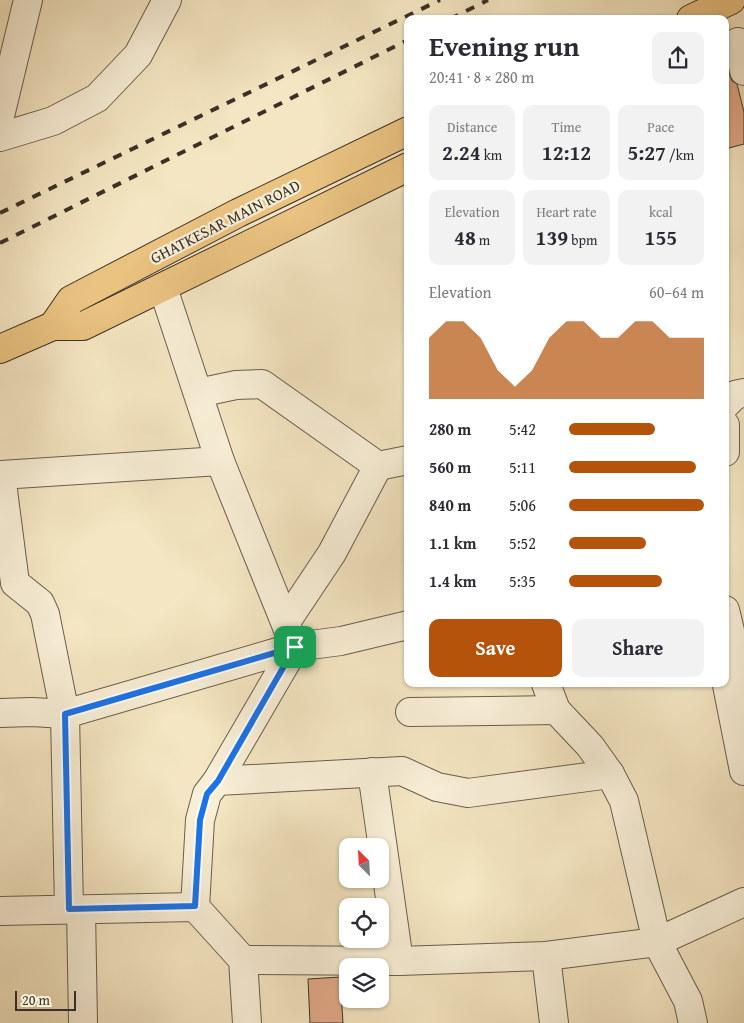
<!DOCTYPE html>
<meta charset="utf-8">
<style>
:root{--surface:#fff;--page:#f2f2f3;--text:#2b2b33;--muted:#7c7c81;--accent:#b45309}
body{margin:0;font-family:"Gentium Book Plus",serif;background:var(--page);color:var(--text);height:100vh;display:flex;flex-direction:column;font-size:19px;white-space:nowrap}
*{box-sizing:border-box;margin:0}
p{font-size:16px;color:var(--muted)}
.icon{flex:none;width:28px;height:28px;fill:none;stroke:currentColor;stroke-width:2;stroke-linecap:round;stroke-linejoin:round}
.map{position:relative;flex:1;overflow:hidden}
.drawer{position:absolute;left:404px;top:15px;width:325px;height:672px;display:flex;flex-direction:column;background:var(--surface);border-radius:10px;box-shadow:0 1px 4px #0004}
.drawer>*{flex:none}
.needle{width:32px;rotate:336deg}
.buttons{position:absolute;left:339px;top:838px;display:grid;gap:10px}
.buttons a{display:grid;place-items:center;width:50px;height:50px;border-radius:10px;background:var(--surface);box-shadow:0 1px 4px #0004;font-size:25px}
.scale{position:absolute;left:15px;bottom:12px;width:61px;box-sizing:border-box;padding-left:5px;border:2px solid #3b3028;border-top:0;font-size:14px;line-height:18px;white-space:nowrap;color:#3b3028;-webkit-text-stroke:4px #f8efd7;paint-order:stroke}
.pin{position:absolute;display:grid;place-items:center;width:42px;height:42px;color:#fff;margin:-21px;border-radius:10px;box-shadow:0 2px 8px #0006}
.round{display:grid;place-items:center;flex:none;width:52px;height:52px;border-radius:10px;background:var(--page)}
.summary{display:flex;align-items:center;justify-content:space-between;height:85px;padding:0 25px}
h1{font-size:28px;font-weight:800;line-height:38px}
.figures{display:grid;grid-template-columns:repeat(3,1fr);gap:8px;height:85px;padding:5px 25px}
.figures div{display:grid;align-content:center;border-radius:10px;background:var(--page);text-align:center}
.figures b{font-size:21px;font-weight:800}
.figures small{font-size:14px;font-weight:400}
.figures p{font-size:14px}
.chart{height:140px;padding:10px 25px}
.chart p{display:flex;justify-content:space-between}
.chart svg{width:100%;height:90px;margin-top:5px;fill:var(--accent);opacity:.7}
.action{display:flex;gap:10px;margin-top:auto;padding:10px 25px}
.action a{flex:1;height:58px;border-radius:10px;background:var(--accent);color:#fff;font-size:20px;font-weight:800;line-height:58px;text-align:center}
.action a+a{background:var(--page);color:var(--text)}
ul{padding:0 25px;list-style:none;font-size:16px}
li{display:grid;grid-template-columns:80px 60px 1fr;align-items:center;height:38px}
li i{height:12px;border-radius:6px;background:var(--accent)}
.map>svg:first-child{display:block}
</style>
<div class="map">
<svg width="744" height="1023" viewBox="0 0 744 1023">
<rect width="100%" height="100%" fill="#f4e6c2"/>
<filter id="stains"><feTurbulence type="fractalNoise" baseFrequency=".004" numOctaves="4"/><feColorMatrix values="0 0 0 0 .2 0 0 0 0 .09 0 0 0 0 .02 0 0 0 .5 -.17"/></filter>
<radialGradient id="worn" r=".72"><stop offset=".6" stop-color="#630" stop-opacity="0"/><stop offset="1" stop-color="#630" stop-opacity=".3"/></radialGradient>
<g fill="#e2a988" stroke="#3b3028">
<polygon points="725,61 732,81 737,84 744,112 744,144 725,149"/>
<polygon points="340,977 343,1023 310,1023 308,979"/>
</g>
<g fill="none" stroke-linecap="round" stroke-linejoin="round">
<g stroke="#695e4e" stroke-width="30">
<g id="minor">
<polyline points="738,42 744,71"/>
<polyline points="0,116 28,0"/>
<polyline points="0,137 53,121 97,98 138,55 167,0"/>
<polyline points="198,393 236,385 262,384 378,466 408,460"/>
<polyline points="725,405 735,395 744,393"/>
<polyline points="725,425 725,452"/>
<polyline points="0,475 220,461 163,288"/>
<polyline points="1,475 15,583 40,603 45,614 65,714 69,909"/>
<polyline points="725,610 744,689"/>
<polyline points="286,622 332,553 378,466"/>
<polyline points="725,675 744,771"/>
<polyline points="546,684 556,710 590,746 610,774 624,801 657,942 744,902"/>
<polyline points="410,712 556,710"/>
<polyline points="0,713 32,712 65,714 295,647 341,641 408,625"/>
<polyline points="372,772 399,961"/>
<polyline points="217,781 402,771 437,787 468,793 610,774"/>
<polyline points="195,907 200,820 207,794 217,781 295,647 220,461"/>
<polyline points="81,910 83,1023"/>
<polyline points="0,911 195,907 243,960 247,1023"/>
<polyline points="546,956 554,1023"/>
<polyline points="243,960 399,961 546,956 657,942 688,1001 693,1023"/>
</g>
</g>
<g stroke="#3b3028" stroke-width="30">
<g id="major">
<polyline points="691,19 731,0"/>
<polyline points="53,326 71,300 238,213 408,131"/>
<polyline points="0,349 53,326 83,326 408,167"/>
</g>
</g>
<use href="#minor" stroke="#f8efd7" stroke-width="28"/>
<use href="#major" stroke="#eac381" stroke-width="28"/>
<g stroke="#3b3028" stroke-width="4" stroke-dasharray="9 9" stroke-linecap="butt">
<polyline points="450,19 488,0"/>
<polyline points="0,213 440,0"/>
<polyline points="0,243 408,40"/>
</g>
</g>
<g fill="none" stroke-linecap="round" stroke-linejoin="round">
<g stroke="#fff" stroke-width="10">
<polygon id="route" points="295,647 218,781 207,794 200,820 195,906 69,909 65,714"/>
</g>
<use href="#route" stroke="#1a73e8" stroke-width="6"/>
</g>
<g text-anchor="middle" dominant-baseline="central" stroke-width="4.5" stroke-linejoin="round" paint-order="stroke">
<g font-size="16" fill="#3b3028" stroke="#f8efd7">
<text transform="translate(225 221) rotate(-27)">GHATKESAR MAIN ROAD</text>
</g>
</g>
<rect width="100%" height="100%" filter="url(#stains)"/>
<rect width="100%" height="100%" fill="url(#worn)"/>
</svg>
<div class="buttons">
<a><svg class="needle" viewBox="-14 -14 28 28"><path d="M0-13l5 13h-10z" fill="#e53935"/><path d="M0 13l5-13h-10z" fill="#7c7c81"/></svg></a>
<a><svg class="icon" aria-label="locate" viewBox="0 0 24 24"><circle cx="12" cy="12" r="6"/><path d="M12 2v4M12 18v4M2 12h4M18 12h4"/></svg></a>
<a><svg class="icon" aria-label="layers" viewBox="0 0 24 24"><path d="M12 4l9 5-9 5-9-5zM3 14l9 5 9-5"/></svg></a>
</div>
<div class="scale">20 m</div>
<div class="pin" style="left:295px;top:647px;background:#1e9e55"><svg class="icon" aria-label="arrive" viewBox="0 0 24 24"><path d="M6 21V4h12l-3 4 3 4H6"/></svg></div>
<section class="drawer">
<div class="summary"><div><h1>Evening run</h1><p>20:41 · 8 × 280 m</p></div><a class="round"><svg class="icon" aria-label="share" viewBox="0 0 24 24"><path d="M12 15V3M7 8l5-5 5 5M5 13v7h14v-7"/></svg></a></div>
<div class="figures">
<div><p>Distance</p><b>2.24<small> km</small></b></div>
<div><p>Time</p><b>12:12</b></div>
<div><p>Pace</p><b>5:27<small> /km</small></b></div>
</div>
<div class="figures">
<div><p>Elevation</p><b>48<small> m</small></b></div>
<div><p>Heart rate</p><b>139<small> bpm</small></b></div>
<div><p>kcal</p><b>155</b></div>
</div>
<div class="chart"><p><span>Elevation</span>60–64 m</p>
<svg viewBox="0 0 160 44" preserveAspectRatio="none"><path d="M0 44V14L10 6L20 6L30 14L40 30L50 38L60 30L70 14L80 6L90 6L100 14L110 14L120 6L130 6L140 14L150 14L160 14V44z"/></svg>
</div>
<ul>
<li><b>280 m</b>5:42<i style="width:64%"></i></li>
<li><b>560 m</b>5:11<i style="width:94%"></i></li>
<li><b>840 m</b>5:06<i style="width:100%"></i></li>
<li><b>1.1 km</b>5:52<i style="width:57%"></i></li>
<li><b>1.4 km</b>5:35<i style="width:69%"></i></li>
</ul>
<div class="action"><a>Save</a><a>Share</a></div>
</section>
</div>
